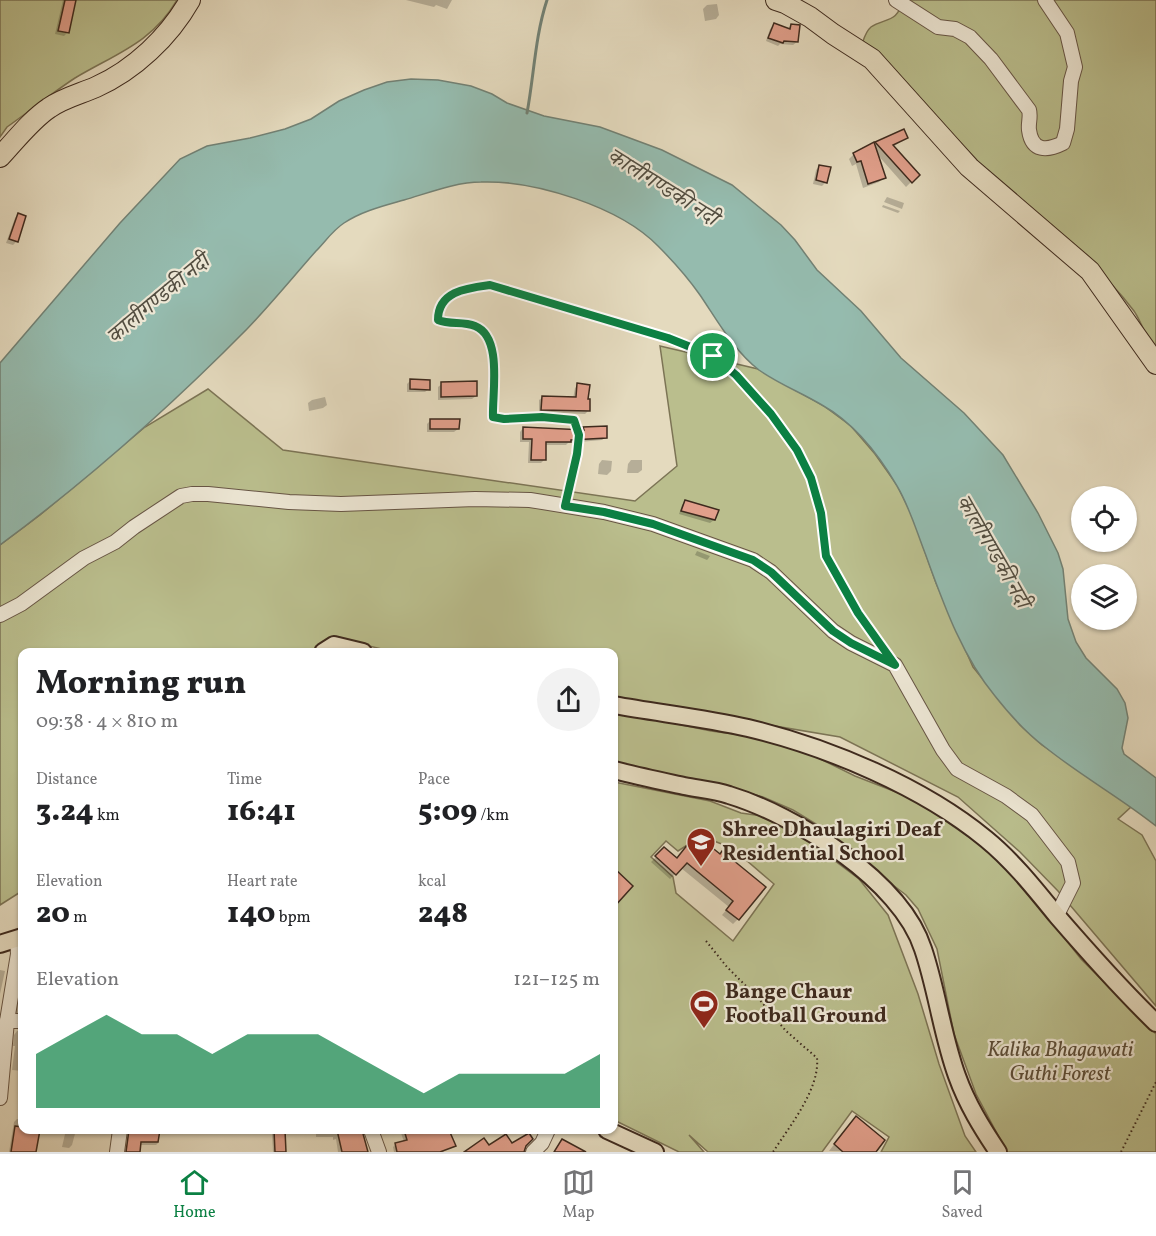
<!DOCTYPE html>
<meta charset="utf-8">
<style>
:root{--surface:#fff;--page:#f2f2f2;--text:#202124;--muted:#757577;--line:#e0e0e0;--accent:#0b8043}
body{margin:0;font-family:Vollkorn,"Noto Serif Devanagari",serif;background:var(--page);color:var(--text);height:100vh;display:flex;flex-direction:column;font-size:22px;white-space:nowrap}
*{box-sizing:border-box;margin:0}
p{font-size:20px;color:var(--muted)}
.icon{flex:none;width:33px;height:33px;fill:none;stroke:currentColor;stroke-width:2;stroke-linecap:round;stroke-linejoin:round}
.map{position:relative;flex:1;overflow:hidden}
.sheet{position:absolute;left:18px;top:648px;width:600px;height:486px;display:flex;flex-direction:column;background:var(--surface);border-radius:12px;box-shadow:0 2px 4px #0004}
.sheet>*{flex:none}
.tools{position:absolute;left:1071px;top:486px;display:grid;gap:12px}
.tools a{display:grid;place-items:center;width:66px;height:66px;border-radius:50%;background:var(--surface);box-shadow:0 2px 4px #0004;font-size:30px}
.pin{position:absolute;display:grid;place-items:center;width:51px;height:51px;color:#fff;margin:-26px;border:3px solid #fff;border-radius:50%;box-shadow:0 2px 6px #0007}
.round{display:grid;place-items:center;flex:none;width:63px;height:63px;border-radius:32px;background:var(--page)}
.headline{display:flex;align-items:center;justify-content:space-between;height:102px;padding:0 18px}
h1{font-size:33px;font-weight:800;line-height:45px}
.metrics{display:grid;grid-template-columns:repeat(3,1fr);gap:9px;height:102px;padding:6px 18px}
.metrics div{display:grid;align-content:center}
.metrics b{font-size:30px;font-weight:800}
.metrics small{font-size:16px;font-weight:400}
.metrics p{font-size:16px}
.chart{height:168px;padding:12px 18px}
.chart p{display:flex;justify-content:space-between}
.chart svg{width:100%;height:108px;margin-top:6px;fill:var(--accent);opacity:.7}
.tab-bar{display:flex;justify-content:space-around;align-items:center;height:84px;border-top:2px solid var(--line);background:var(--surface);font-size:16px;color:var(--muted)}
.tab-bar a{display:grid;justify-items:center;gap:3px}
.tab-bar .current{color:var(--accent)}
.map>svg:first-child{display:block}
</style>
<div class="map">
<svg width="1156" height="1152" viewBox="0 0 1156 1152">
<rect width="100%" height="100%" fill="#e4dabe"/>
<filter id="stains"><feTurbulence type="fractalNoise" baseFrequency=".00333" numOctaves="4"/><feColorMatrix values="0 0 0 0 .2 0 0 0 0 .09 0 0 0 0 .02 0 0 0 .5 -.17"/></filter>
<radialGradient id="worn" r=".72"><stop offset=".6" stop-color="#630" stop-opacity="0"/><stop offset="1" stop-color="#630" stop-opacity=".3"/></radialGradient>
<g fill="#babe8d" stroke="#7c7455" stroke-width="1.5" fill-rule="evenodd">
<path d="M0,0H177C152,43 115,54 75,78C52,93 30,111 7,127L0,137Z"/>
<path d="M902,0H1156V357C1150,345 1141,321 1134,311C1094,258 1039,220 987,178L976,159L959,141L938,126L862,44C864,38 866,31 871,27C884,18 899,23 902,0Z"/>
<polygon points="660,346 758,369 824,406 851,426 875,454 897,485 912,515 936,583 973,667 1020,725 1042,745 1132,806 1118,819 1142,835 1156,861 1156,1006 1058,891 1020,852 958,797 840,737 614,699 614,652 394,652 336,638 316,648 314,652 22,652 22,891 0,905 0,545 40,515 145,427 208,389 283,450 635,501 677,466"/>
<polygon points="614,711 711,731 771,739 798,748 855,776 914,799 987,850 1025,888 1081,959 1156,1034 1156,1152 1007,1152 976,1094 954,1034 937,949 918,909 906,895 856,857 831,833 793,810 763,797 723,786 637,769 614,762"/>
<path d="M614,782L710,801L741,813L769,817L799,834L859,879L888,915L918,994L939,1064L965,1136L976,1152H881L889,1137L852,1111L822,1152H708L689,1135L704,1152H679L614,1120ZM701,836L732,848L774,884L733,941L676,893L673,877L651,857L666,841L678,851Z"/>
</g>
<path fill="#95bbae" stroke="#728174" stroke-width="1.5" d="M411,79L438,80L471,86L492,94L507,103L544,116L600,127L662,150L732,185L781,225L795,240L817,270L861,311L901,358L964,413L1003,455L1038,513L1058,553L1063,569L1068,619L1076,642L1086,658L1117,689L1125,703L1128,718L1122,748L1124,754L1156,778V826C1121,798 1081,776 1045,747C1026,733 1010,715 995,696C961,655 943,602 925,553C916,530 910,508 897,486C879,455 854,423 822,405C802,393 779,384 759,370C734,351 717,320 700,295C688,278 673,261 658,246C620,207 535,180 481,182C456,182 428,193 404,200C383,206 362,211 344,223C333,230 325,242 316,251C293,277 271,304 247,329C170,407 88,480 0,545V363L120,223L180,159L207,146L250,138L285,129L311,119L339,101L364,90L387,82Z"/>
<g fill="#0003">
<polygon points="63,0 75,0 67,33 64,36 55,34"/>
<polygon points="406,0 452,0 447,9 436,5 434,7"/>
<polygon points="717,4 719,15 716,19 705,21 703,9 707,5"/>
<polygon points="774,25 787,30 791,25 797,42 793,45 780,44 778,46 766,41 770,29"/>
<polygon points="903,131 906,138 893,147 918,175 906,187 876,153 884,177 879,182 863,188 856,164 852,166 849,159 854,154"/>
<polygon points="820,166 826,182 822,186 813,184 816,170"/>
<polygon points="887,197 904,203 902,209 884,202"/>
<polygon points="883,205 900,211 898,213 882,207"/>
<polygon points="18,215 17,241 13,245 6,243 15,218"/>
<polygon points="410,381 429,389 425,392 407,392 407,384"/>
<polygon points="442,384 476,396 472,399 438,400 438,387"/>
<polygon points="578,385 586,400 588,411 585,414 539,412 539,400 543,397 573,399 575,388"/>
<polygon points="325,397 327,405 323,408 309,411 308,403 312,400"/>
<polygon points="430,421 458,429 454,432 427,432 427,424"/>
<polygon points="523,428 581,432 584,429 606,437 602,440 568,443 566,445 545,445 544,460 541,463 528,463 529,442 520,442 520,432"/>
<polygon points="602,460 612,461 611,471 607,475 598,474 599,464"/>
<polygon points="631,460 642,460 642,470 638,473 627,473 628,464"/>
<polygon points="685,501 714,520 710,523 679,514 682,505"/>
<polygon points="697,551 710,556 708,559 707,560 695,555"/>
<polygon points="664,849 676,860 720,855 722,853 738,919 733,924 722,915 729,907 681,868 670,879 651,862"/>
<polygon points="0,970 5,971 0,994"/>
<polygon points="21,997 22,997 22,1016 15,1015 18,1000"/>
<polygon points="17,1031 22,1031 22,1071 12,1070 15,1046 13,1046 14,1035"/>
<polygon points="17,1119 22,1119 22,1130 76,1130 72,1145 69,1148 62,1147 65,1134 38,1132 35,1152 9,1152 14,1122"/>
<polygon points="850,1124 874,1152 829,1151"/>
<polygon points="144,1130 159,1130 159,1142 156,1145 139,1145 139,1152 123,1152 126,1134 129,1131 143,1132"/>
<polygon points="275,1130 284,1130 285,1152 273,1152 272,1133"/>
<polygon points="316,1130 361,1130 366,1152 338,1152 336,1139 333,1140 333,1137 316,1137"/>
<polygon points="400,1130 440,1130 436,1145 441,1147 444,1152 394,1152 393,1147 396,1144 404,1142"/>
</g>
<g fill="none" stroke-linecap="round" stroke-linejoin="round">
<path stroke="#728174" stroke-width="3" d="M527,113C534,76 535,36 547,0"/>
</g>
<g fill="#e19f8b" stroke="#3d291d" stroke-width="1.5">
<polygon points="65,0 76,0 69,33 58,31"/>
<polygon points="774,23 790,29 791,24 800,25 798,42 784,41 783,43 768,38"/>
<polygon points="904,129 908,138 893,145 920,175 912,183 875,142"/>
<polygon points="874,142 886,178 868,184 861,161 857,162 853,153"/>
<polygon points="819,165 831,167 827,183 816,180"/>
<polygon points="18,213 26,216 18,242 9,239"/>
<polygon points="410,379 430,380 430,390 410,389"/>
<polygon points="477,381 477,396 441,397 441,382"/>
<polygon points="577,383 590,385 588,399 590,399 590,411 541,410 542,396 576,397"/>
<polygon points="430,419 460,419 459,429 430,429"/>
<polygon points="607,426 607,438 571,440 571,442 546,442 546,460 531,460 532,439 523,439 523,427 584,430 583,427"/>
<polygon points="685,500 719,510 715,520 681,511"/>
<polygon points="704,841 720,854 722,851 766,887 739,920 726,910 733,901 687,863 676,875 655,856 664,847 677,858 688,844 695,851"/>
<polygon points="614,868 633,886 614,907"/>
<polygon points="856,1116 885,1140 876,1152 843,1152 834,1144"/>
<polygon points="15,1126 22,1127 22,1130 40,1130 36,1152 11,1152"/>
<polygon points="129,1130 160,1130 158,1142 141,1142 140,1152 126,1152"/>
<polygon points="274,1130 285,1130 286,1152 275,1152"/>
<polygon points="337,1130 362,1130 368,1152 342,1152"/>
<polygon points="404,1130 449,1130 456,1146 440,1152 397,1152 395,1143 407,1140"/>
<polygon points="529,1133 533,1139 526,1146 524,1152 464,1152 484,1138 489,1145 506,1134 512,1143"/>
<polygon points="562,1139 586,1152 554,1152"/>
</g>
<g fill="none" stroke-linecap="round" stroke-linejoin="round">
<g stroke="#675545" stroke-width="16">
<g id="minor">
<path d="M896,0L938,27L955,29L970,37L991,59L1029,110C1031,117 1028,123 1029,130C1032,152 1047,151 1063,143L1067,129L1071,81L1075,67L1067,33L1045,0"/>
<polyline points="0,615 21,604 84,558 115,542 134,527 181,496 192,494 208,494 289,502 341,504 475,499 530,500 604,512 653,524 753,560 771,572 833,631 851,643 895,665 943,750 957,769 1006,796 1032,815 1068,862 1073,883 1057,915"/>
<polyline points="7,1021 22,1021"/>
<polyline points="0,1098 7,1021 18,954 17,939"/>
<polyline points="371,1130 379,1152"/>
<polyline points="117,1152 120,1130"/>
<polyline points="533,1152 542,1143 548,1130"/>
</g>
</g>
<g stroke="#3d291d" stroke-width="20">
<g id="major">
<polyline points="323,652 334,645 363,652"/>
<path d="M614,705C658,713 704,718 748,728C828,747 923,787 986,839C1013,861 1035,889 1057,916C1089,953 1121,989 1156,1023"/>
<path d="M614,770C637,776 661,781 684,786C699,789 715,790 729,795C795,815 901,880 923,949C937,990 942,1035 957,1076C967,1104 982,1128 998,1152"/>
<polyline points="0,944 22,937"/>
<polyline points="607,1130 655,1152"/>
</g>
</g>
<g stroke="#3d291d" stroke-width="22">
<g id="highway">
<polyline points="776,0 785,3 810,17 833,34 872,59 969,167 1090,271 1156,364"/>
<path d="M0,157C15,141 31,120 49,108C63,98 80,94 96,87C134,70 169,37 190,0"/>
</g>
</g>
<g stroke="#3d291d" stroke-width="2" stroke-dasharray="1.5 3" stroke-linecap="butt">
<path d="M569,495L579,435L574,420L542,417L504,419L493,417C492,393 503,337 475,326C463,321 450,325 438,320C438,291 467,288 490,285L668,337L713,356L736,375L771,414L797,450L811,478L821,513L827,556L858,613L880,643"/>
<path d="M706,941L727,967L759,999L786,1031L817,1058C820,1089 789,1127 773,1152"/>
<polyline points="1121,1152 1156,1082"/>
</g>
<use href="#minor" stroke="#ede7d5" stroke-width="14"/>
<use href="#major" stroke="#e4dabe" stroke-width="16"/>
<use href="#highway" stroke="#e4dabe" stroke-width="20"/>
</g>
<g fill="none" stroke-linecap="round" stroke-linejoin="round">
<g stroke="#fff" stroke-width="12">
<path id="route" d="M490,285L668,338L713,356L736,375L771,414L797,450L811,478L821,513L826,556L858,613L895,665L851,643L833,631L771,572L753,560L653,524L604,512L565,506L577,454L579,435L574,420L542,417L504,419L493,417C492,393 503,337 475,326C463,321 450,325 438,320C438,291 467,288 490,285Z"/>
</g>
<use href="#route" stroke="#0b8043" stroke-width="8"/>
</g>
<defs>
<g id="school-pin" transform="scale(1.5)"><path d="M0 17L-7.5 6A9.5 9.5 0 1 1 7.5 6Z" fill="#8f2418" stroke="#ede7d5"/><path d="M0-5L7-2L0 1L-7-2ZM-4 1L0 2.5L4 1V4Q0 6-4 4Z" fill="#fff"/></g>
<g id="stadium-pin" transform="scale(1.5)"><path d="M0 17L-7.5 6A9.5 9.5 0 1 1 7.5 6Z" fill="#8f2418" stroke="#ede7d5"/><path d="M0-5a6.5 5 0 1 0 0 10a6.5 5 0 1 0 0-10ZM-3.5-1.8h7v3.6h-7Z" fill="#fff"/></g>
</defs>
<g fill-rule="evenodd">
<use href="#school-pin" x="701" y="842"/>
<use href="#stadium-pin" x="704" y="1004"/>
</g>
<g text-anchor="middle" dominant-baseline="central" stroke-width="4.5" stroke-linejoin="round" paint-order="stroke">
<g font-size="21" font-weight="bold" fill="#3d291d" stroke="#ede7d5" text-anchor="start">
<text x="722" y="830">Shree Dhaulagiri Deaf<tspan x="722" dy="24">Residential School</tspan></text>
<text x="725" y="992">Bange Chaur<tspan x="725" dy="24">Football Ground</tspan></text>
</g>
<g font-size="21" font-style="italic" fill="#5c4e39" stroke="#ede7d5">
<text x="1060" y="1050">Kalika Bhagawati<tspan x="1060" dy="24">Guthi Forest</tspan></text>
</g>
<g font-size="22" font-style="italic" fill="#534e41" stroke="#ede7d5">
<text transform="translate(662 188) rotate(32)">कालीगण्डकी नदी</text>
<text transform="translate(159 300) rotate(-40)">कालीगण्डकी नदी</text>
<text transform="translate(992 552) rotate(60)">कालीगण्डकी नदी</text>
</g>
</g>
<rect width="100%" height="100%" filter="url(#stains)"/>
<rect width="100%" height="100%" fill="url(#worn)"/>
</svg>
<div class="tools">
<a><svg class="icon" aria-label="locate" viewBox="0 0 24 24"><circle cx="12" cy="12" r="6"/><path d="M12 2v4M12 18v4M2 12h4M18 12h4"/></svg></a>
<a><svg class="icon" aria-label="layers" viewBox="0 0 24 24"><path d="M12 4l9 5-9 5-9-5zM3 14l9 5 9-5"/></svg></a>
</div>
<div class="pin" style="left:713px;top:356px;background:#1e9e55"><svg class="icon" aria-label="arrive" viewBox="0 0 24 24"><path d="M6 21V4h12l-3 4 3 4H6"/></svg></div>
<section class="sheet">
<div class="headline"><div><h1>Morning run</h1><p>09:38 · 4 × 810 m</p></div><a class="round"><svg class="icon" aria-label="share" viewBox="0 0 24 24"><path d="M12 15V3M7 8l5-5 5 5M5 13v7h14v-7"/></svg></a></div>
<div class="metrics">
<div><p>Distance</p><b>3.24<small> km</small></b></div>
<div><p>Time</p><b>16:41</b></div>
<div><p>Pace</p><b>5:09<small> /km</small></b></div>
</div>
<div class="metrics">
<div><p>Elevation</p><b>20<small> m</small></b></div>
<div><p>Heart rate</p><b>140<small> bpm</small></b></div>
<div><p>kcal</p><b>248</b></div>
</div>
<div class="chart"><p><span>Elevation</span>121–125 m</p>
<svg viewBox="0 0 160 44" preserveAspectRatio="none"><path d="M0 44V22L10 14L20 6L30 14L40 14L50 22L60 14L70 14L80 14L90 22L100 30L110 38L120 30L130 30L140 30L150 30L160 22V44z"/></svg>
</div>
</section>
</div>
<nav class="tab-bar">
<a class="current"><svg class="icon" aria-label="home" viewBox="0 0 24 24"><path d="M3 11l9-7 9 7M6 9v11h12V9"/></svg>Home</a>
<a><svg class="icon" aria-label="map" viewBox="0 0 24 24"><path d="M3 6l6-2 6 2 6-2v14l-6 2-6-2-6 2zM9 4v14M15 6v14"/></svg>Map</a>
<a><svg class="icon" aria-label="saved" viewBox="0 0 24 24"><path d="M7 4h10v16l-5-4-5 4z"/></svg>Saved</a>
</nav>
